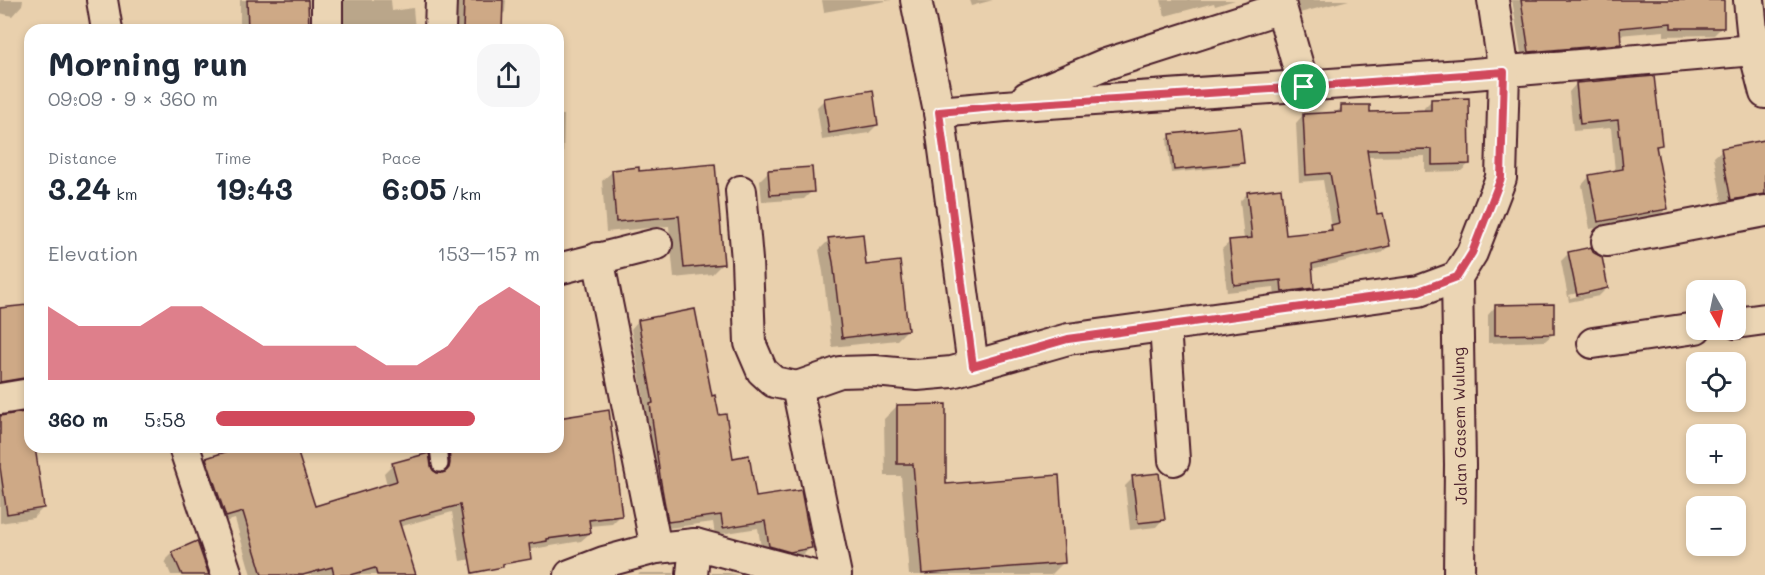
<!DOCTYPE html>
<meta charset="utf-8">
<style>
:root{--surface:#fff;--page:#f6f6f7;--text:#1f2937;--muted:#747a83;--accent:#d1495b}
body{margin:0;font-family:Mali,sans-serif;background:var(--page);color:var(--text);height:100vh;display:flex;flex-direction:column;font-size:22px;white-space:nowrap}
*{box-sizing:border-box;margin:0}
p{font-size:20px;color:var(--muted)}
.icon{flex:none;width:33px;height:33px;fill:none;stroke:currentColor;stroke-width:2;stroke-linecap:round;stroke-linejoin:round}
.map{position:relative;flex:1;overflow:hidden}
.side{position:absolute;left:24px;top:24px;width:540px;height:429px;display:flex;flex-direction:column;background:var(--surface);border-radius:18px;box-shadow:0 3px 9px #0003}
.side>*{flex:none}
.needle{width:39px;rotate:171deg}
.fabs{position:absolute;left:1686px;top:280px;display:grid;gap:12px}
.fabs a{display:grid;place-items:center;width:60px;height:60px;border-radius:12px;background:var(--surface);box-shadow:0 3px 9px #0003;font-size:30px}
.pin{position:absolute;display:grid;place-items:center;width:51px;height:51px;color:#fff;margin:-26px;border:3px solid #fff;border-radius:50%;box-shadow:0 2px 6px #0007}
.round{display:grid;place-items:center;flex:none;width:63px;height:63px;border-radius:18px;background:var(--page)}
.headline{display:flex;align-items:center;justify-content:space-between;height:102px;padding:0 24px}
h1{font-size:33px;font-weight:800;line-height:45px}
.metrics{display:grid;grid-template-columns:repeat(3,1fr);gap:9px;height:102px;padding:6px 24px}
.metrics div{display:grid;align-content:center}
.metrics b{font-size:30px;font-weight:800}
.metrics small{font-size:16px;font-weight:400}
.metrics p{font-size:16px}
.chart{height:168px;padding:12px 24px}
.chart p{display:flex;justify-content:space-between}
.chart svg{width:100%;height:108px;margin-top:6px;fill:var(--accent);opacity:.7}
ul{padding:0 24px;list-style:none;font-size:20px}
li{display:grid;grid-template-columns:96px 72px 1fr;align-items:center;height:45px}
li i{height:15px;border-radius:8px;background:var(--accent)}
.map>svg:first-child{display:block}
</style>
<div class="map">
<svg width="1765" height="575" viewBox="0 0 1765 575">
<rect width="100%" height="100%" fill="#e9d0ad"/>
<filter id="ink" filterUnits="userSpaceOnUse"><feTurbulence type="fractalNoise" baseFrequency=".0167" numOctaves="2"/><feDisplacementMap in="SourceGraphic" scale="12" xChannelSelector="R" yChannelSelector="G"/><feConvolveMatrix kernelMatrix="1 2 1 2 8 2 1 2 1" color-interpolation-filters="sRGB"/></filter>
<g filter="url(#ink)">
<g fill="#0003" fill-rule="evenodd">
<polygon points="0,0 23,0 22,5 12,16 0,13"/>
<rect x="240" y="0" width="68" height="30"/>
<polygon points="335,0 391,0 392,11 413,8 415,30 337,30"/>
<polygon points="457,0 506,0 505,12 501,16 501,30 452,30 452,24 457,19"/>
<polygon points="822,0 892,0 824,12"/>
<polygon points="969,0 993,0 971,6"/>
<polygon points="1161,0 1235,0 1215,6 1214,3 1165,16"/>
<polygon points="1286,0 1349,0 1292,15"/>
<polygon points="1512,0 1722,0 1722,27 1714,35 1664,36 1664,31 1619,35 1620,43 1612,51 1522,59"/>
<polygon points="1576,84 1660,145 1655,150 1666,209 1658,217 1590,229 1582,185 1589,177 1615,172 1611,128 1573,131 1569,92"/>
<polygon points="825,99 877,125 869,133 822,140 817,107"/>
<polygon points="1432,100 1469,164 1461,171 1425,172 1425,156 1367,157 1376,216 1389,246 1381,253 1311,269 1313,287 1305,295 1275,299 1274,287 1227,292 1222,249 1230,242 1244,240 1240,201 1247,194 1285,237 1326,232 1331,227 1323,180 1299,182 1296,123 1303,115 1335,113 1342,107 1368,114 1424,112 1424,108"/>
<polygon points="558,115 564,115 563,162 558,167"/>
<polygon points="1171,136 1243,162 1239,166 1171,173 1167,139"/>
<polygon points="1765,141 1765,200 1723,207 1714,157 1722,150"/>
<polygon points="713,165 722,264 712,274 674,278 669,226 606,232 602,181 613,171 638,173"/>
<polygon points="768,172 812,191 804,199 762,202 760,180"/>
<polygon points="829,240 865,266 907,330 897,340 832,347 823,272 819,250"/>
<path d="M1569,253L1607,288L1599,296L1569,302L1561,261ZM1600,288V291L1570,298L1569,295Z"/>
<polygon points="1495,307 1553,334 1545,341 1488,343 1488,315"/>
<polygon points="0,309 28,338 30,338 30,391 0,389"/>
<polygon points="638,321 711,397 732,459 755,499 811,547 803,555 781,559 762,554 758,528 715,535 713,522 661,529 643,413 646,410 631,329"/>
<polygon points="897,406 945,486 1064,562 1051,575 909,575 901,476 885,476 884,419"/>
<polygon points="0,417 30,422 30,447 34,447 43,508 33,518 0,523"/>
<polygon points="558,419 621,515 612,524 589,526 590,533 581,541 460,561 452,512 399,527 414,575 251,575 235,519 217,524 198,467 207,459 246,447 295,447 314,508 387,485 384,473 392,465 428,455 431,471 436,475 442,474 440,457 450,447 558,447"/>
<polygon points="1133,478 1163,519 1156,527 1130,530 1125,486"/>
<polygon points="173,553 207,575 171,575 165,561"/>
<polygon points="640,573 674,573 674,575 638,575"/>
<polygon points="710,573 729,573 738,575 708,575"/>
</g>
<g fill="#cea986" stroke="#4a1f2b" stroke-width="1.5">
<polygon points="247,0 308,0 309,30 248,30"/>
<polygon points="464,0 503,0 502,30 463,30"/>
<polygon points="1521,0 1724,0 1724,28 1671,28 1671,23 1620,28 1621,44 1529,52"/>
<polygon points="1654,76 1662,145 1656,146 1668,209 1598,222 1589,175 1623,169 1618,120 1580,124 1576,83"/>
<polygon points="873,90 878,125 829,133 824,98"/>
<polygon points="1469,98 1470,164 1432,165 1432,149 1367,150 1377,214 1383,213 1390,246 1312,264 1314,288 1282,292 1281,280 1234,285 1229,240 1252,238 1247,192 1281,188 1286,235 1332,230 1331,225 1339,223 1330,173 1306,175 1303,114 1341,112 1341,105 1370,105 1370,112 1431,110 1431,99"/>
<polygon points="1240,127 1244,163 1174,170 1170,134"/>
<polygon points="1765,140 1765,194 1731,200 1721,148"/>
<polygon points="715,164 724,264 684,268 679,216 616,222 612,170 639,167 639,171"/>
<polygon points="812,167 814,192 770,195 768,170"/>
<polygon points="863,234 866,265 900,261 908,330 842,338 833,262 828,238"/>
<polygon points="1591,247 1594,253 1602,257 1608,288 1577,295 1568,252"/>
<polygon points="1554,304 1554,334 1495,335 1495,305"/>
<polygon points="27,305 30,340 30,377 0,382 0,308"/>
<polygon points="695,309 712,396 715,395 719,415 726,414 733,458 749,455 756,497 801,490 812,548 790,552 769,546 765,521 723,528 721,515 668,522 661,483 650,404 653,403 638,320"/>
<polygon points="946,404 946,484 1059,475 1065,563 922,574 913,464 897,464 897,405"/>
<polygon points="609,410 622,516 589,520 591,533 547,539 547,541 529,544 531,559 503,564 503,567 472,573 460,505 399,521 416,575 377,575 375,568 351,575 334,575 332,567 303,575 262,575 243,512 226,517 206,458 241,447 296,447 315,506 397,481 392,463 429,453 433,470 437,473 445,472 449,468 450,463 449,447 558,447 558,418"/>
<polygon points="30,411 30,447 35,447 44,508 7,514 0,467 0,416"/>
<polygon points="1159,473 1165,520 1138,523 1132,476"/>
<polygon points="197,541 209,575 182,575 172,552"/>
</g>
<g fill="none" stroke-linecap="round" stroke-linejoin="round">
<g stroke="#4a1f2b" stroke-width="20">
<polyline id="service" points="438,447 440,464"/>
</g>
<g stroke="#4a1f2b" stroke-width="34">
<g id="minor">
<polyline points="102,0 107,30"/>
<polyline points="327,0 327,30"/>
<polyline points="916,0 939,112 973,366"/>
<polyline points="1279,0 1304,87"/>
<polyline points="1749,0 1754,50 1765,93"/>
<polyline points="440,30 441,0"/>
<polyline points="1027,97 1103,65 1281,8"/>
<polyline points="939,112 1005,106 1462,75 1754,50"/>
<polyline points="741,191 747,260 750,343 762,371 774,382 797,387 836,575"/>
<polyline points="1607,241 1765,211"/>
<polyline points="598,258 656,548"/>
<polyline points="558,269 657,244"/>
<polyline points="1457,277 1460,465 1459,575"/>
<polyline points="1736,323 1765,319"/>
<polyline points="1165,326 1174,460"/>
<polyline points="1593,343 1696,328"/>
<polyline points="797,387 840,372 875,371 917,375 952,372 1068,339 1419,291 1457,277 1472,253 1501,178 1504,72 1493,0"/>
<polyline points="0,399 30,394"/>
<polyline points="184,447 227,575"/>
<polyline points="570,575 604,562 656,548 695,544 810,575"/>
<polyline points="692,575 695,544"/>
</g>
</g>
<use href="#service" stroke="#ebd5b4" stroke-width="15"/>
<use href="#minor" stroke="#ebd5b4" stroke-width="30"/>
</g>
</g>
<g fill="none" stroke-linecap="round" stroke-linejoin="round" filter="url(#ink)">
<g stroke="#fff" stroke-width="12">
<polygon id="route" points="1504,72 1501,178 1472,253 1457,277 1419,291 1068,339 973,366 939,112 1005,106 1304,87"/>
</g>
<use href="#route" stroke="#d1495b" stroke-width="8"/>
</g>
<g text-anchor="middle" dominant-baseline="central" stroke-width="6" stroke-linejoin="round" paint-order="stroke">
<g font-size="16" fill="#4a1f2b" stroke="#ebd5b4">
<text transform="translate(1459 426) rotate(-91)">Jalan Gasem Wulung</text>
</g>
</g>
</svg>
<div class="fabs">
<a><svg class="needle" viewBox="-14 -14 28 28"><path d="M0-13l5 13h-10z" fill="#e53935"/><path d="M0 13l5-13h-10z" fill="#747a83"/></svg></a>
<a><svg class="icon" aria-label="locate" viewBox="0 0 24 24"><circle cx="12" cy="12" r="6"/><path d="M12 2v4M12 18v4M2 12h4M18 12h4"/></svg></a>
<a>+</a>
<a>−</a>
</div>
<div class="pin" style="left:1304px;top:87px;background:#1e9e55"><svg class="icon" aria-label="arrive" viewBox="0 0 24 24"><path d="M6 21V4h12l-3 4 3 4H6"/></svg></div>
<section class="side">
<div class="headline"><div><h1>Morning run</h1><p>09:09 · 9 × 360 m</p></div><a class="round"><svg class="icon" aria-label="share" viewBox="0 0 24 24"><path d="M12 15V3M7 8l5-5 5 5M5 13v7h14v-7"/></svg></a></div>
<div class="metrics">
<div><p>Distance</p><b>3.24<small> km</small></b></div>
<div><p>Time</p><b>19:43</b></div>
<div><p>Pace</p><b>6:05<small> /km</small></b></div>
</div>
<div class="chart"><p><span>Elevation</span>153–157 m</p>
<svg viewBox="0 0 160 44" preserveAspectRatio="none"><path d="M0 44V14L10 22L20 22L30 22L40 14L50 14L60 22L70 30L80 30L90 30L100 30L110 38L120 38L130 30L140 14L150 6L160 14V44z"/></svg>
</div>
<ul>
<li><b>360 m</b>5:58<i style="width:80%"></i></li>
</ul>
</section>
</div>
